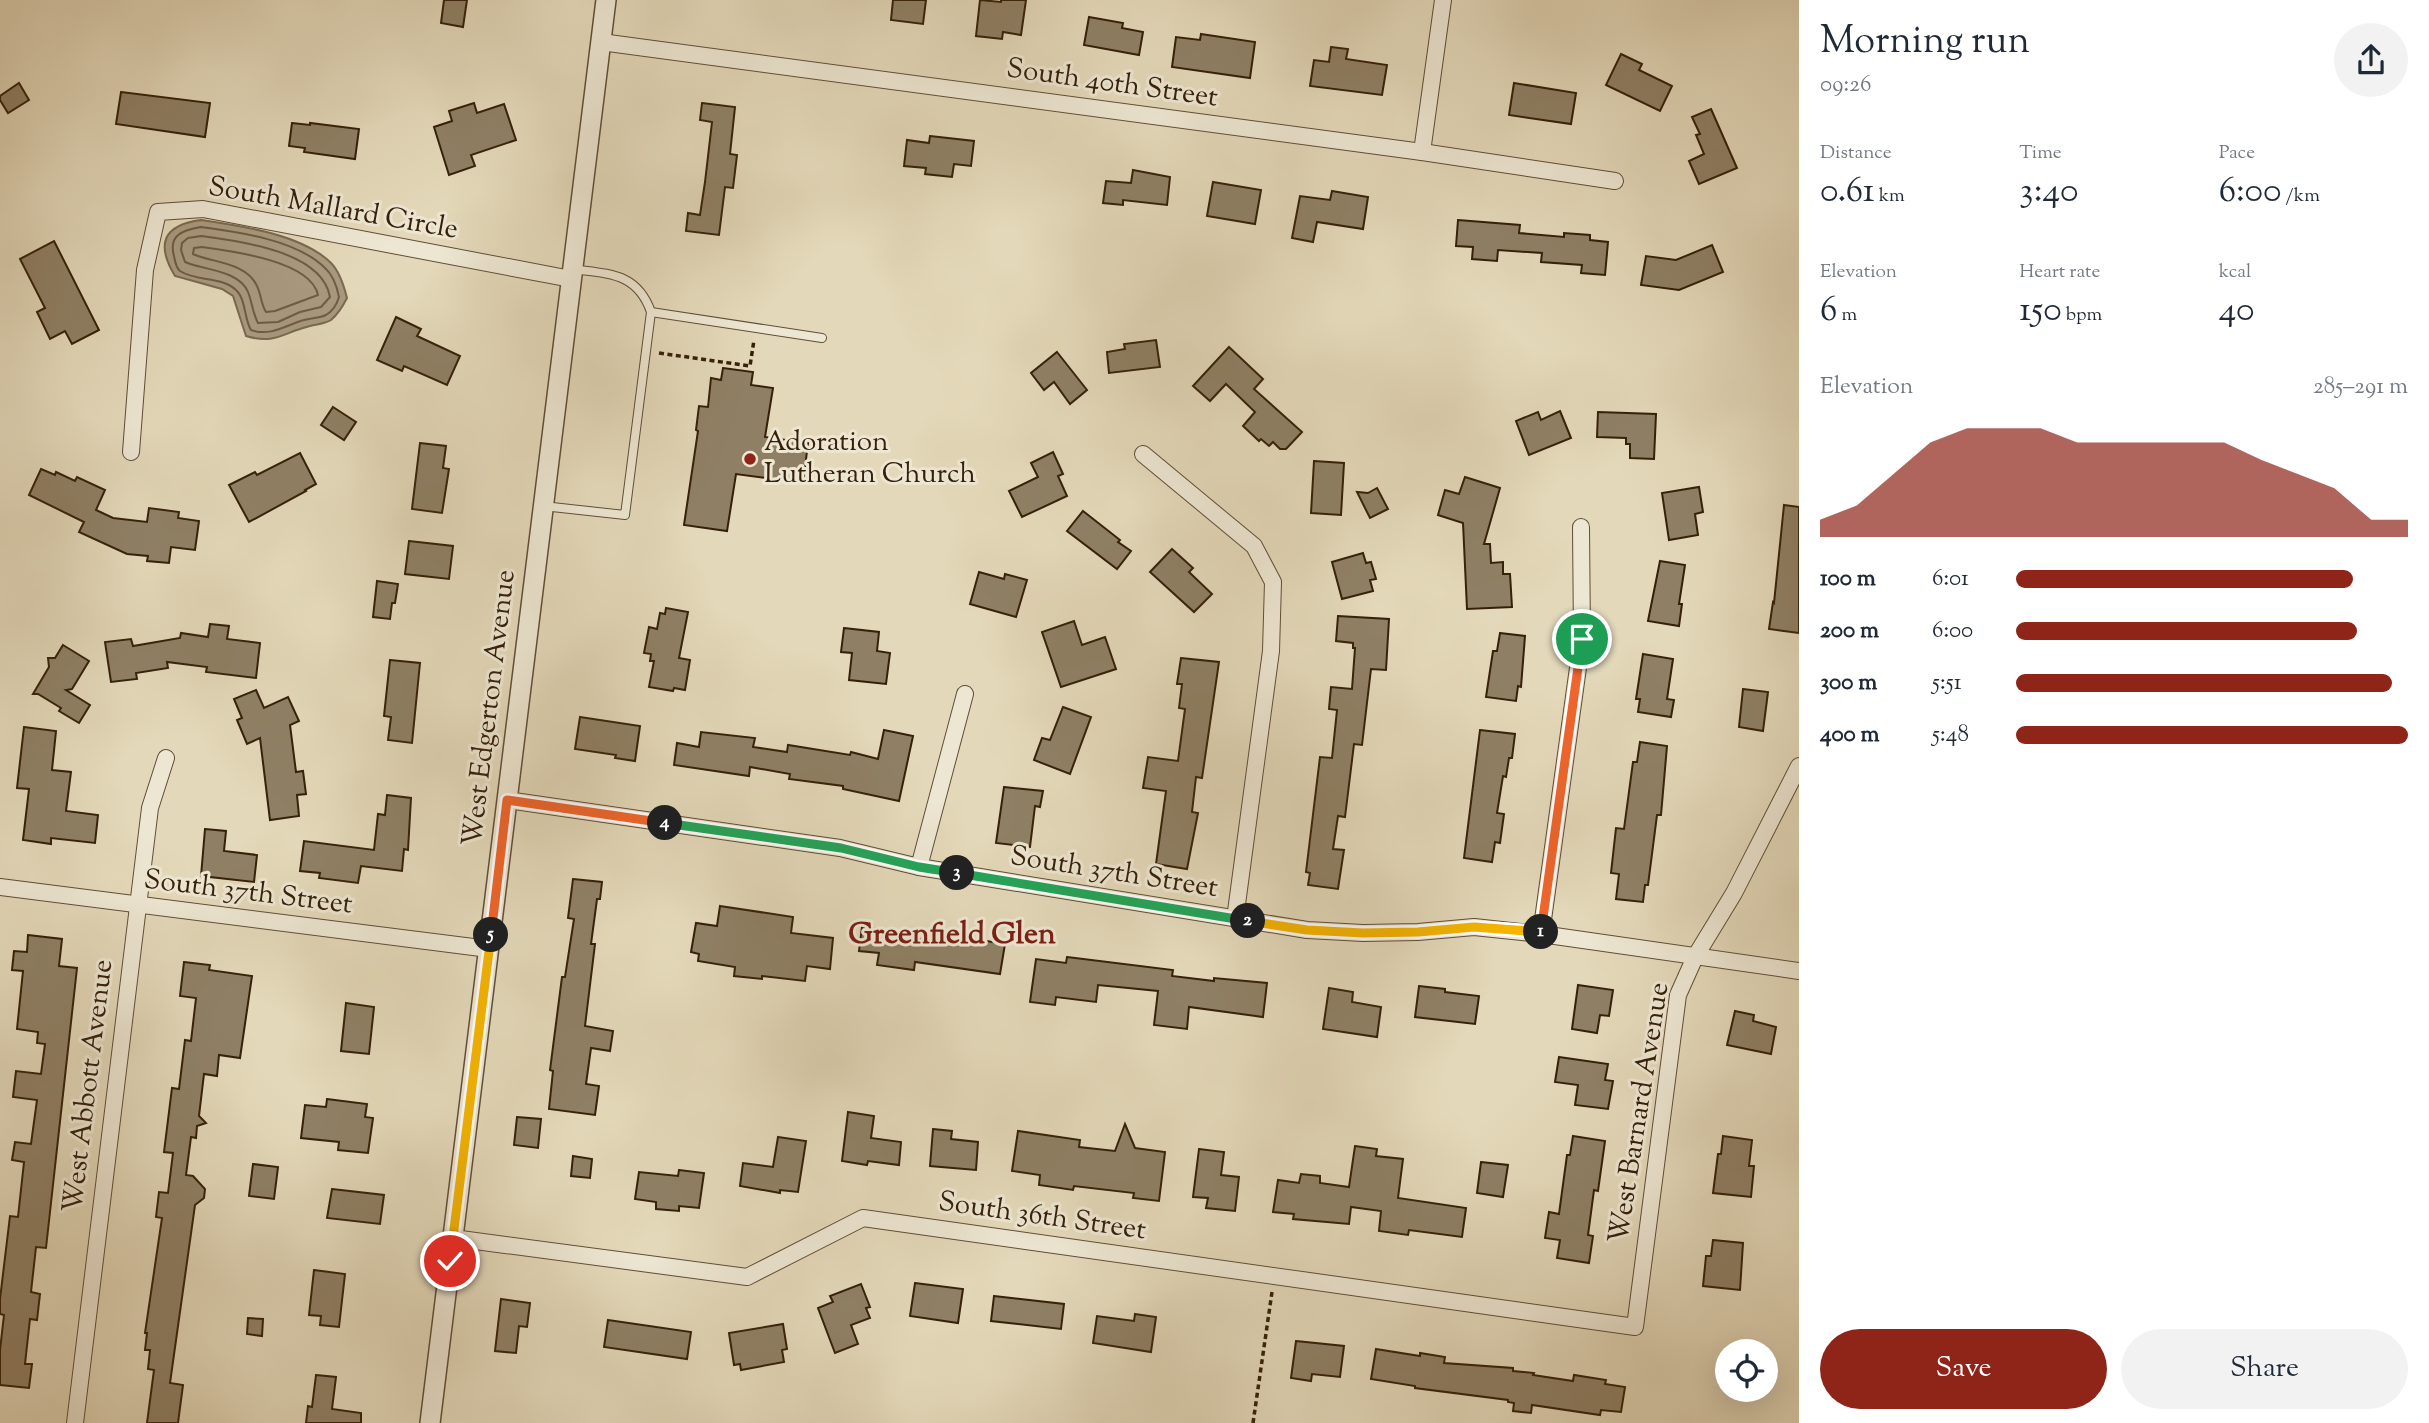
<!DOCTYPE html>
<meta charset="utf-8">
<style>
:root{--surface:#fff;--page:#f2f2f3;--text:#1f2937;--muted:#747a83;--accent:#8f2418}
body{margin:0;font-family:"Sorts Mill Goudy",serif;background:var(--page);color:var(--text);height:100vh;display:flex;flex-direction:column;font-size:26px;white-space:nowrap}
*{box-sizing:border-box;margin:0}
p{font-size:23px;color:var(--muted)}
.icon{flex:none;width:38px;height:38px;fill:none;stroke:currentColor;stroke-width:2;stroke-linecap:round;stroke-linejoin:round}
.map{position:relative;flex:1;overflow:hidden}
.details{display:flex;flex-direction:column;background:var(--surface);width:630px}
.details>*{flex:none}
.buttons{position:absolute;left:1715px;top:1339px;display:grid;gap:14px}
.buttons a{display:grid;place-items:center;width:63px;height:63px;border-radius:50%;background:var(--surface);box-shadow:0 7px 28px #0002;font-size:35px}
.pin{position:absolute;display:grid;place-items:center;width:60px;height:60px;color:#fff;margin:-30px;border:4px solid #fff;border-radius:50%;box-shadow:0 2px 7px #0007}
.km{position:absolute;width:35px;height:35px;margin:-18px;border-radius:50%;background:#222;color:#fff;font-size:19px;line-height:35px;text-align:center}
.round{display:grid;place-items:center;flex:none;width:74px;height:74px;border-radius:37px;background:var(--page)}
.head{display:flex;align-items:center;justify-content:space-between;height:119px;padding:0 21px}
h1{font-size:38px;font-weight:600;line-height:52px}
.stats{display:grid;grid-template-columns:repeat(3,1fr);gap:10px;height:119px;padding:7px 21px}
.stats div{display:grid;align-content:center}
.stats b{font-size:35px;font-weight:600}
.stats small{font-size:19px;font-weight:400}
.stats p{font-size:19px}
.chart{height:196px;padding:14px 21px}
.chart p{display:flex;justify-content:space-between}
.chart svg{width:100%;height:126px;margin-top:7px;fill:var(--accent);opacity:.7}
.primary-button{display:flex;gap:14px;margin-top:auto;padding:14px 21px}
.primary-button a{flex:1;height:80px;border-radius:42px;background:var(--accent);color:#fff;font-size:28px;font-weight:600;line-height:80px;text-align:center}
.primary-button a+a{background:var(--page);color:var(--text)}
ul{padding:0 21px;list-style:none;font-size:23px}
li{display:grid;grid-template-columns:112px 84px 1fr;align-items:center;height:52px}
li i{height:18px;border-radius:9px;background:var(--accent)}
main{display:flex;flex:1;min-height:0}
.map>svg:first-child{display:block}
</style>
<main>
<div class="map">
<svg width="1799" height="1423" viewBox="0 0 1799 1423">
<rect width="100%" height="100%" fill="#e3d8b9"/>
<filter id="stains"><feTurbulence type="fractalNoise" baseFrequency=".00286" numOctaves="4"/><feColorMatrix values="0 0 0 0 .2 0 0 0 0 .09 0 0 0 0 .02 0 0 0 .5 -.17"/></filter>
<radialGradient id="worn" r=".72"><stop offset=".6" stop-color="#630" stop-opacity="0"/><stop offset="1" stop-color="#630" stop-opacity=".3"/></radialGradient>
<path fill="#a8997e" stroke="#7a6950" stroke-width="2" d="M201,220C241,226 302,234 331,263C340,272 344,286 347,298C343,306 338,314 331,320C325,324 317,324 310,326C284,332 275,345 246,336L233,296L222,289L175,276C155,243 164,225 201,220Z"/>
<g fill="none" stroke-linecap="round" stroke-linejoin="round">
<g stroke="#6e5c44" stroke-width="2">
<path d="M201,227C239,232 297,240 325,268C333,275 337,287 339,297C337,304 333,311 326,315C320,318 311,318 304,320C286,325 271,337 251,330C244,319 246,299 236,290C221,276 197,282 180,271C176,268 175,261 174,256C168,235 183,230 201,227Z"/>
<path d="M201,236C239,241 322,251 330,297L321,307L300,312L278,322L258,323C253,314 252,302 248,292C239,270 203,270 185,262L181,250L182,243L188,238Z"/>
<path d="M202,247C232,251 311,261 318,295L275,311L266,312C261,304 261,294 257,286C246,262 213,263 193,254L194,248Z"/>
</g>
</g>
<g fill="#8f8065" stroke="#35200a" stroke-width="2">
<polygon points="444,0 467,0 463,27 441,23"/>
<polygon points="893,0 926,0 923,24 891,20"/>
<polygon points="980,0 1001,2 1001,0 1026,0 1021,35 1003,32 1002,39 976,36"/>
<polygon points="1089,17 1123,23 1122,28 1143,32 1139,55 1084,45"/>
<polygon points="1201,34 1255,42 1250,78 1172,67 1176,37 1200,40"/>
<polygon points="1331,47 1348,49 1346,59 1387,65 1382,95 1310,86 1314,60 1329,62"/>
<polygon points="1621,54 1642,64 1639,70 1672,86 1660,111 1606,85"/>
<polygon points="19,83 29,100 8,113 0,100 0,96"/>
<polygon points="1514,83 1576,93 1571,124 1509,115"/>
<polygon points="121,92 210,103 205,137 116,124"/>
<polygon points="474,103 477,113 504,104 516,140 471,155 475,166 449,175 434,127 452,121 449,111"/>
<polygon points="702,103 735,107 730,154 737,155 733,188 725,187 719,235 686,231 688,213 700,215 705,182 712,122 700,120"/>
<polygon points="1711,109 1737,168 1699,184 1689,161 1704,154 1696,135 1700,134 1692,117"/>
<polygon points="292,123 310,125 310,123 359,129 355,159 304,152 305,148 289,146"/>
<polygon points="930,136 974,141 971,166 954,164 952,177 925,174 926,168 904,166 907,140 929,143"/>
<polygon points="1133,170 1170,177 1167,205 1123,200 1123,205 1103,203 1106,181 1131,183"/>
<polygon points="1213,182 1261,190 1255,224 1207,216"/>
<polygon points="1332,191 1368,197 1363,229 1317,222 1313,242 1292,238 1300,196 1330,200"/>
<polygon points="1458,220 1520,225 1519,233 1564,237 1564,233 1590,235 1590,240 1608,242 1605,275 1581,273 1582,265 1541,262 1542,253 1498,250 1497,261 1472,259 1473,247 1456,246"/>
<polygon points="54,241 99,330 72,344 65,331 50,339 37,312 45,308 20,259"/>
<polygon points="1712,245 1723,272 1679,290 1641,285 1646,256 1676,260"/>
<polygon points="396,317 421,329 417,336 460,356 447,385 404,366 402,371 377,360"/>
<polygon points="1156,340 1160,367 1109,373 1107,352 1125,349 1124,344"/>
<polygon points="1229,347 1263,379 1254,389 1302,432 1286,449 1280,449 1273,442 1269,446 1261,439 1259,441 1243,426 1255,412 1226,384 1210,401 1193,386"/>
<polygon points="1057,352 1087,390 1070,404 1054,382 1044,390 1031,373"/>
<polygon points="723,368 753,372 751,385 773,388 765,437 808,443 803,483 736,474 727,531 684,525 698,431 696,430 699,406 708,407 711,378 721,380"/>
<polygon points="333,407 356,422 344,440 321,425"/>
<polygon points="1560,411 1571,438 1529,455 1516,421 1538,412 1541,420"/>
<polygon points="1598,412 1656,414 1654,459 1630,458 1630,444 1626,444 1626,438 1597,437"/>
<polygon points="420,443 446,446 443,468 449,469 442,513 412,509"/>
<polygon points="1053,452 1063,474 1058,476 1067,496 1022,517 1009,491 1038,477 1031,463"/>
<polygon points="300,453 316,484 305,490 306,491 249,522 229,485 255,472 257,475"/>
<polygon points="1314,461 1344,463 1341,515 1311,513"/>
<polygon points="41,469 55,475 56,472 75,481 77,477 105,490 96,510 113,518 147,522 149,508 179,512 178,518 199,521 195,550 171,547 169,563 147,561 148,556 127,554 79,532 84,522 29,495"/>
<polygon points="1465,477 1500,488 1484,544 1490,544 1491,563 1503,562 1503,574 1510,574 1512,607 1467,609 1463,523 1438,515 1445,490 1459,494"/>
<polygon points="1699,487 1703,512 1695,514 1698,535 1669,540 1662,493"/>
<polygon points="1377,488 1388,509 1370,518 1357,492 1368,493"/>
<polygon points="1784,505 1799,507 1799,633 1769,629 1773,602 1774,603"/>
<polygon points="1083,511 1120,540 1118,542 1131,551 1117,569 1067,531"/>
<polygon points="409,541 453,546 449,579 405,574"/>
<polygon points="1172,549 1193,568 1189,572 1212,594 1194,612 1150,572"/>
<polygon points="1363,553 1366,563 1371,562 1376,579 1370,580 1373,591 1342,599 1332,562"/>
<polygon points="1660,561 1685,565 1679,604 1682,604 1679,626 1648,621"/>
<polygon points="979,572 1004,579 1005,574 1027,580 1016,617 970,604"/>
<polygon points="377,581 398,584 395,603 392,603 390,619 373,617"/>
<polygon points="666,608 688,612 679,658 690,660 685,690 674,688 673,691 649,687 654,661 650,661 651,654 644,653 649,627 657,629 660,613 665,614"/>
<polygon points="1338,616 1389,619 1386,670 1371,669 1362,745 1354,744 1345,817 1338,816 1333,849 1344,850 1338,889 1308,885 1310,873 1306,872 1320,757 1332,758 1337,710 1329,709 1331,687 1352,689 1355,648 1353,648 1353,643 1336,641"/>
<polygon points="1074,621 1082,645 1105,637 1116,669 1061,687 1042,632"/>
<polygon points="210,624 229,626 227,639 260,643 256,678 206,672 207,667 167,662 168,668 136,673 137,679 111,682 105,642 131,639 133,646 180,638 181,633 208,637"/>
<polygon points="844,628 879,632 877,651 890,653 886,684 849,680 852,653 841,652"/>
<polygon points="1500,633 1525,636 1521,687 1518,686 1516,701 1486,697 1493,651 1497,651"/>
<polygon points="63,645 89,661 72,689 66,690 90,705 79,723 59,711 61,708 38,694 33,694 49,667 48,658 55,658"/>
<polygon points="1643,654 1673,659 1667,699 1674,700 1671,717 1638,712 1640,699 1636,699"/>
<polygon points="1181,658 1219,662 1202,778 1196,777 1192,812 1198,813 1187,869 1156,864 1166,791 1143,788 1148,757 1178,761 1185,709 1179,708 1182,684 1177,684"/>
<polygon points="390,660 420,663 412,743 388,740 391,717 384,716"/>
<polygon points="1743,689 1768,692 1763,731 1739,727"/>
<polygon points="256,690 264,708 288,697 299,721 290,725 296,772 303,771 306,794 297,795 299,816 270,820 260,738 247,744 237,720 242,718 234,699"/>
<polygon points="1063,707 1091,717 1070,774 1034,760 1042,738 1050,740"/>
<polygon points="580,717 640,726 635,761 615,758 616,755 575,749"/>
<polygon points="24,727 56,731 52,770 71,772 66,811 98,815 95,843 51,838 51,844 23,840 29,789 17,788"/>
<polygon points="884,730 913,736 899,801 843,789 843,786 789,779 790,774 750,767 749,776 674,765 677,743 699,747 701,732 755,738 753,747 787,752 788,745 850,755 851,752 878,759"/>
<polygon points="1480,730 1515,734 1512,758 1509,758 1506,777 1503,776 1497,813 1504,814 1500,843 1495,842 1492,862 1464,858"/>
<polygon points="1640,742 1667,746 1661,815 1657,815 1648,885 1645,885 1643,902 1616,899 1619,874 1611,873 1616,828 1624,829 1633,762 1637,762"/>
<polygon points="1004,787 1043,791 1040,807 1035,806 1030,847 996,843"/>
<polygon points="387,795 411,798 408,850 404,849 402,871 361,866 358,883 319,878 320,873 300,871 304,841 374,850 378,814 385,815"/>
<polygon points="205,829 226,831 224,851 257,855 254,882 201,876"/>
<polygon points="573,879 602,882 600,899 597,899 591,944 595,944 585,1026 613,1031 610,1051 591,1048 586,1084 599,1086 595,1115 549,1109 553,1071 550,1070 562,977 565,977 574,919 568,918"/>
<polygon points="720,906 793,917 791,933 833,938 830,969 807,966 805,981 762,976 762,979 734,976 735,967 698,961 699,954 691,952 696,923 717,926"/>
<polygon points="862,927 884,930 884,934 946,942 946,940 980,945 980,940 1005,944 1000,974 915,962 914,970 877,965 879,953 859,951"/>
<polygon points="28,935 62,939 59,966 77,968 46,1248 36,1247 31,1292 40,1294 37,1320 30,1319 25,1364 32,1364 29,1388 0,1385 0,1350 4,1315 0,1314 0,1299 10,1216 18,1217 24,1162 12,1160 15,1142 31,1144 37,1100 13,1097 16,1071 41,1074 45,1044 37,1043 38,1032 17,1029 23,971 12,970 14,951 27,952"/>
<polygon points="1067,957 1173,970 1172,976 1214,981 1214,978 1267,983 1263,1017 1189,1007 1187,1029 1154,1025 1158,991 1098,985 1096,1002 1056,997 1055,1005 1030,1002 1036,959 1066,963"/>
<polygon points="184,962 210,965 209,970 252,976 240,1058 219,1055 217,1076 204,1074 199,1116 206,1123 197,1126 196,1138 191,1137 186,1175 193,1176 205,1189 204,1198 195,1205 170,1383 183,1385 178,1423 147,1423 154,1370 148,1369 150,1350 145,1350 147,1333 145,1333 162,1218 156,1217 159,1192 168,1193 173,1153 164,1152 172,1088 179,1089 185,1040 191,1041 196,998 180,996"/>
<polygon points="1578,985 1613,990 1609,1016 1600,1015 1597,1033 1572,1029"/>
<polygon points="1419,986 1445,989 1445,992 1479,996 1475,1024 1415,1017"/>
<polygon points="1329,988 1353,992 1352,1002 1381,1007 1377,1037 1323,1029"/>
<polygon points="346,1003 374,1007 369,1054 341,1051"/>
<polygon points="1735,1011 1754,1015 1753,1021 1776,1027 1771,1054 1727,1045"/>
<polygon points="1559,1057 1608,1064 1605,1080 1613,1081 1608,1109 1575,1105 1578,1085 1555,1082"/>
<polygon points="327,1099 367,1104 365,1117 373,1118 368,1153 338,1150 339,1142 301,1138 305,1105 326,1107"/>
<polygon points="848,1112 874,1116 871,1138 901,1142 899,1165 868,1161 867,1165 842,1161"/>
<polygon points="517,1117 541,1119 538,1148 514,1145"/>
<polygon points="1125,1124 1135,1148 1165,1152 1159,1201 1133,1198 1134,1193 1074,1186 1073,1190 1039,1185 1040,1175 1012,1171 1018,1131 1080,1140 1079,1147 1115,1151"/>
<polygon points="933,1129 952,1131 951,1139 978,1142 976,1170 930,1166"/>
<polygon points="1573,1136 1605,1141 1598,1191 1594,1190 1588,1235 1593,1236 1589,1263 1557,1258 1560,1240 1545,1238 1549,1212 1559,1214 1567,1155 1570,1155"/>
<polygon points="1723,1136 1752,1140 1749,1166 1754,1166 1751,1197 1713,1193 1718,1154 1721,1154"/>
<polygon points="778,1137 806,1141 798,1192 780,1190 780,1193 740,1186 743,1163 773,1167"/>
<polygon points="1355,1146 1377,1149 1376,1156 1403,1159 1398,1198 1466,1208 1462,1237 1409,1230 1408,1235 1379,1231 1381,1211 1351,1207 1349,1224 1293,1219 1294,1214 1273,1212 1278,1180 1299,1183 1301,1174 1320,1176 1320,1183 1349,1187"/>
<polygon points="1199,1149 1224,1152 1221,1175 1239,1177 1235,1211 1206,1208 1208,1198 1193,1197"/>
<polygon points="573,1156 592,1159 590,1178 571,1176"/>
<polygon points="1481,1162 1508,1165 1503,1197 1477,1193"/>
<polygon points="253,1164 278,1167 274,1199 249,1196"/>
<polygon points="679,1170 704,1173 699,1208 679,1206 679,1211 656,1209 656,1202 635,1199 639,1172 678,1176"/>
<polygon points="332,1189 384,1195 380,1224 327,1218"/>
<polygon points="1713,1240 1743,1243 1740,1290 1703,1286 1706,1256 1711,1256"/>
<polygon points="314,1270 345,1274 339,1327 320,1325 321,1316 309,1315"/>
<polygon points="915,1283 963,1289 958,1323 910,1316"/>
<polygon points="861,1284 870,1307 866,1308 870,1318 851,1325 858,1344 835,1353 818,1308 833,1302 830,1296"/>
<polygon points="994,1296 1064,1304 1061,1329 991,1321"/>
<polygon points="501,1299 530,1303 527,1327 519,1326 516,1353 495,1351"/>
<polygon points="1135,1314 1156,1317 1151,1352 1093,1343 1097,1316 1134,1321"/>
<polygon points="248,1318 263,1319 262,1336 247,1334"/>
<polygon points="608,1320 691,1332 687,1359 604,1347"/>
<polygon points="783,1324 787,1349 782,1350 784,1362 741,1370 740,1364 734,1365 729,1333"/>
<polygon points="1296,1341 1344,1346 1340,1377 1312,1374 1311,1381 1291,1378"/>
<polygon points="1376,1349 1420,1356 1420,1353 1445,1357 1444,1363 1513,1368 1513,1371 1534,1373 1533,1375 1573,1381 1574,1375 1606,1380 1605,1384 1625,1387 1621,1412 1601,1410 1600,1415 1532,1405 1531,1413 1513,1411 1514,1403 1508,1402 1508,1400 1415,1388 1415,1386 1371,1379"/>
<polygon points="316,1375 336,1377 332,1409 361,1413 361,1423 306,1423 308,1406 312,1407"/>
</g>
<g fill="none" stroke-linecap="round" stroke-linejoin="round">
<g stroke="#604e36" stroke-width="10">
<g id="service">
<polyline points="651,312 822,338"/>
<path d="M543,506L625,515L651,312C637,272 608,274 572,269"/>
</g>
</g>
<g stroke="#604e36" stroke-width="18">
<g id="minor">
<polyline points="601,42 1422,152 1615,181"/>
<polyline points="1422,152 1443,0"/>
<polyline points="131,452 145,270 158,212 203,209 571,279"/>
<polyline points="1143,454 1254,546 1273,582 1271,651 1235,919"/>
<polyline points="507,800 840,848 919,867 1307,930 1363,933 1418,932 1474,927 1541,934 1799,971"/>
<polyline points="919,867 965,694"/>
<polyline points="0,887 489,949"/>
<polyline points="1541,934 1582,639 1581,527"/>
<polyline points="453,1238 747,1277 863,1218 1635,1327 1678,995 1695,957 1734,893 1799,766"/>
<polyline points="75,1423 150,808 166,758"/>
</g>
</g>
<g stroke="#604e36" stroke-width="22">
<polyline id="tertiary" points="430,1423 606,0"/>
</g>
<g stroke="#35200a" stroke-width="3.5" stroke-dasharray="5 3.5" stroke-linecap="butt">
<polyline points="659,353 750,366 754,340"/>
<polyline points="1253,1423 1272,1292"/>
</g>
<use href="#service" stroke="#ede6d2" stroke-width="8"/>
<use href="#minor" stroke="#ede6d2" stroke-width="16"/>
<use href="#tertiary" stroke="#ede6d2" stroke-width="19"/>
</g>
<g fill="none" stroke-linecap="round" stroke-linejoin="round">
<g stroke="#fff" stroke-width="14">
<polyline id="split-1" points="1541,932 1582,639"/>
</g>
<g stroke="#fff" stroke-width="14">
<polyline id="split-2" points="1248,921 1307,930 1363,933 1418,932 1474,927 1541,932"/>
</g>
<g stroke="#fff" stroke-width="14">
<polyline id="split-3" points="957,873 1248,921"/>
</g>
<g stroke="#fff" stroke-width="14">
<polyline id="split-4" points="665,823 841,848 919,867 957,873"/>
</g>
<g stroke="#fff" stroke-width="14">
<polyline id="split-5" points="491,935 507,800 665,823"/>
</g>
<g stroke="#fff" stroke-width="14">
<polyline id="split-6" points="450,1261 491,935"/>
</g>
<use href="#split-1" stroke="#f0652b" stroke-width="9"/>
<use href="#split-2" stroke="#f5b400" stroke-width="9"/>
<use href="#split-3" stroke="#22a559" stroke-width="9"/>
<use href="#split-4" stroke="#22a559" stroke-width="9"/>
<use href="#split-5" stroke="#f0652b" stroke-width="9"/>
<use href="#split-6" stroke="#f5b400" stroke-width="9"/>
</g>
<circle fill="#8f2418" stroke="#ede6d2" stroke-width="2.5" cx="750" cy="459" r="7"/>
<g text-anchor="middle" dominant-baseline="central" stroke-width="6" stroke-linejoin="round" paint-order="stroke">
<g font-size="28" fill="#35200a" stroke="#ede6d2">
<text transform="translate(1112 84) rotate(8)">South 40th Street</text>
<text transform="translate(333 209) rotate(10)">South Mallard Circle</text>
<text transform="translate(490 708) rotate(-83)">West Edgerton Avenue</text>
<text transform="translate(1114 873) rotate(9)">South 37th Street</text>
<text transform="translate(248 893) rotate(7)">South 37th Street</text>
<text transform="translate(89 1086) rotate(-83)">West Abbott Avenue</text>
<text transform="translate(1640 1113) rotate(-81)">West Barnard Avenue</text>
<text transform="translate(1042 1217) rotate(8)">South 36th Street</text>
</g>
<g font-size="28" fill="#35200a" stroke="#ede6d2" text-anchor="start">
<text x="764" y="443">Adoration<tspan x="764" dy="32">Lutheran Church</tspan></text>
</g>
<g font-size="30" font-weight="bold" fill="#7a1f14" stroke="#ede6d2">
<text x="952" y="935">Greenfield Glen</text>
</g>
</g>
<rect width="100%" height="100%" filter="url(#stains)"/>
<rect width="100%" height="100%" fill="url(#worn)"/>
</svg>
<div class="buttons">
<a><svg class="icon" aria-label="locate" viewBox="0 0 24 24"><circle cx="12" cy="12" r="6"/><path d="M12 2v4M12 18v4M2 12h4M18 12h4"/></svg></a>
</div>
<div class="pin" style="left:1582px;top:639px;background:#1e9e55"><svg class="icon" aria-label="arrive" viewBox="0 0 24 24"><path d="M6 21V4h12l-3 4 3 4H6"/></svg></div>
<div class="pin" style="left:450px;top:1261px;background:#d93025"><svg class="icon" aria-label="check" viewBox="0 0 24 24"><path d="M5 12l5 5 9-10"/></svg></div>
<b class="km" style="left:1541px;top:932px">1</b>
<b class="km" style="left:1248px;top:921px">2</b>
<b class="km" style="left:957px;top:873px">3</b>
<b class="km" style="left:665px;top:823px">4</b>
<b class="km" style="left:491px;top:935px">5</b>
</div>
<section class="details">
<div class="head"><div><h1>Morning run</h1><p>09:26</p></div><a class="round"><svg class="icon" aria-label="share" viewBox="0 0 24 24"><path d="M12 15V3M7 8l5-5 5 5M5 13v7h14v-7"/></svg></a></div>
<div class="stats">
<div><p>Distance</p><b>0.61<small> km</small></b></div>
<div><p>Time</p><b>3:40</b></div>
<div><p>Pace</p><b>6:00<small> /km</small></b></div>
</div>
<div class="stats">
<div><p>Elevation</p><b>6<small> m</small></b></div>
<div><p>Heart rate</p><b>150<small> bpm</small></b></div>
<div><p>kcal</p><b>40</b></div>
</div>
<div class="chart"><p><span>Elevation</span>285–291 m</p>
<svg viewBox="0 0 160 44" preserveAspectRatio="none"><path d="M0 44V38L10 33L20 22L30 11L40 6L50 6L60 6L70 11L80 11L90 11L100 11L110 11L120 17L130 22L140 27L150 38L160 38V44z"/></svg>
</div>
<ul>
<li><b>100 m</b>6:01<i style="width:86%"></i></li>
<li><b>200 m</b>6:00<i style="width:87%"></i></li>
<li><b>300 m</b>5:51<i style="width:96%"></i></li>
<li><b>400 m</b>5:48<i style="width:100%"></i></li>
</ul>
<div class="primary-button"><a>Save</a><a>Share</a></div>
</section>
</main>
